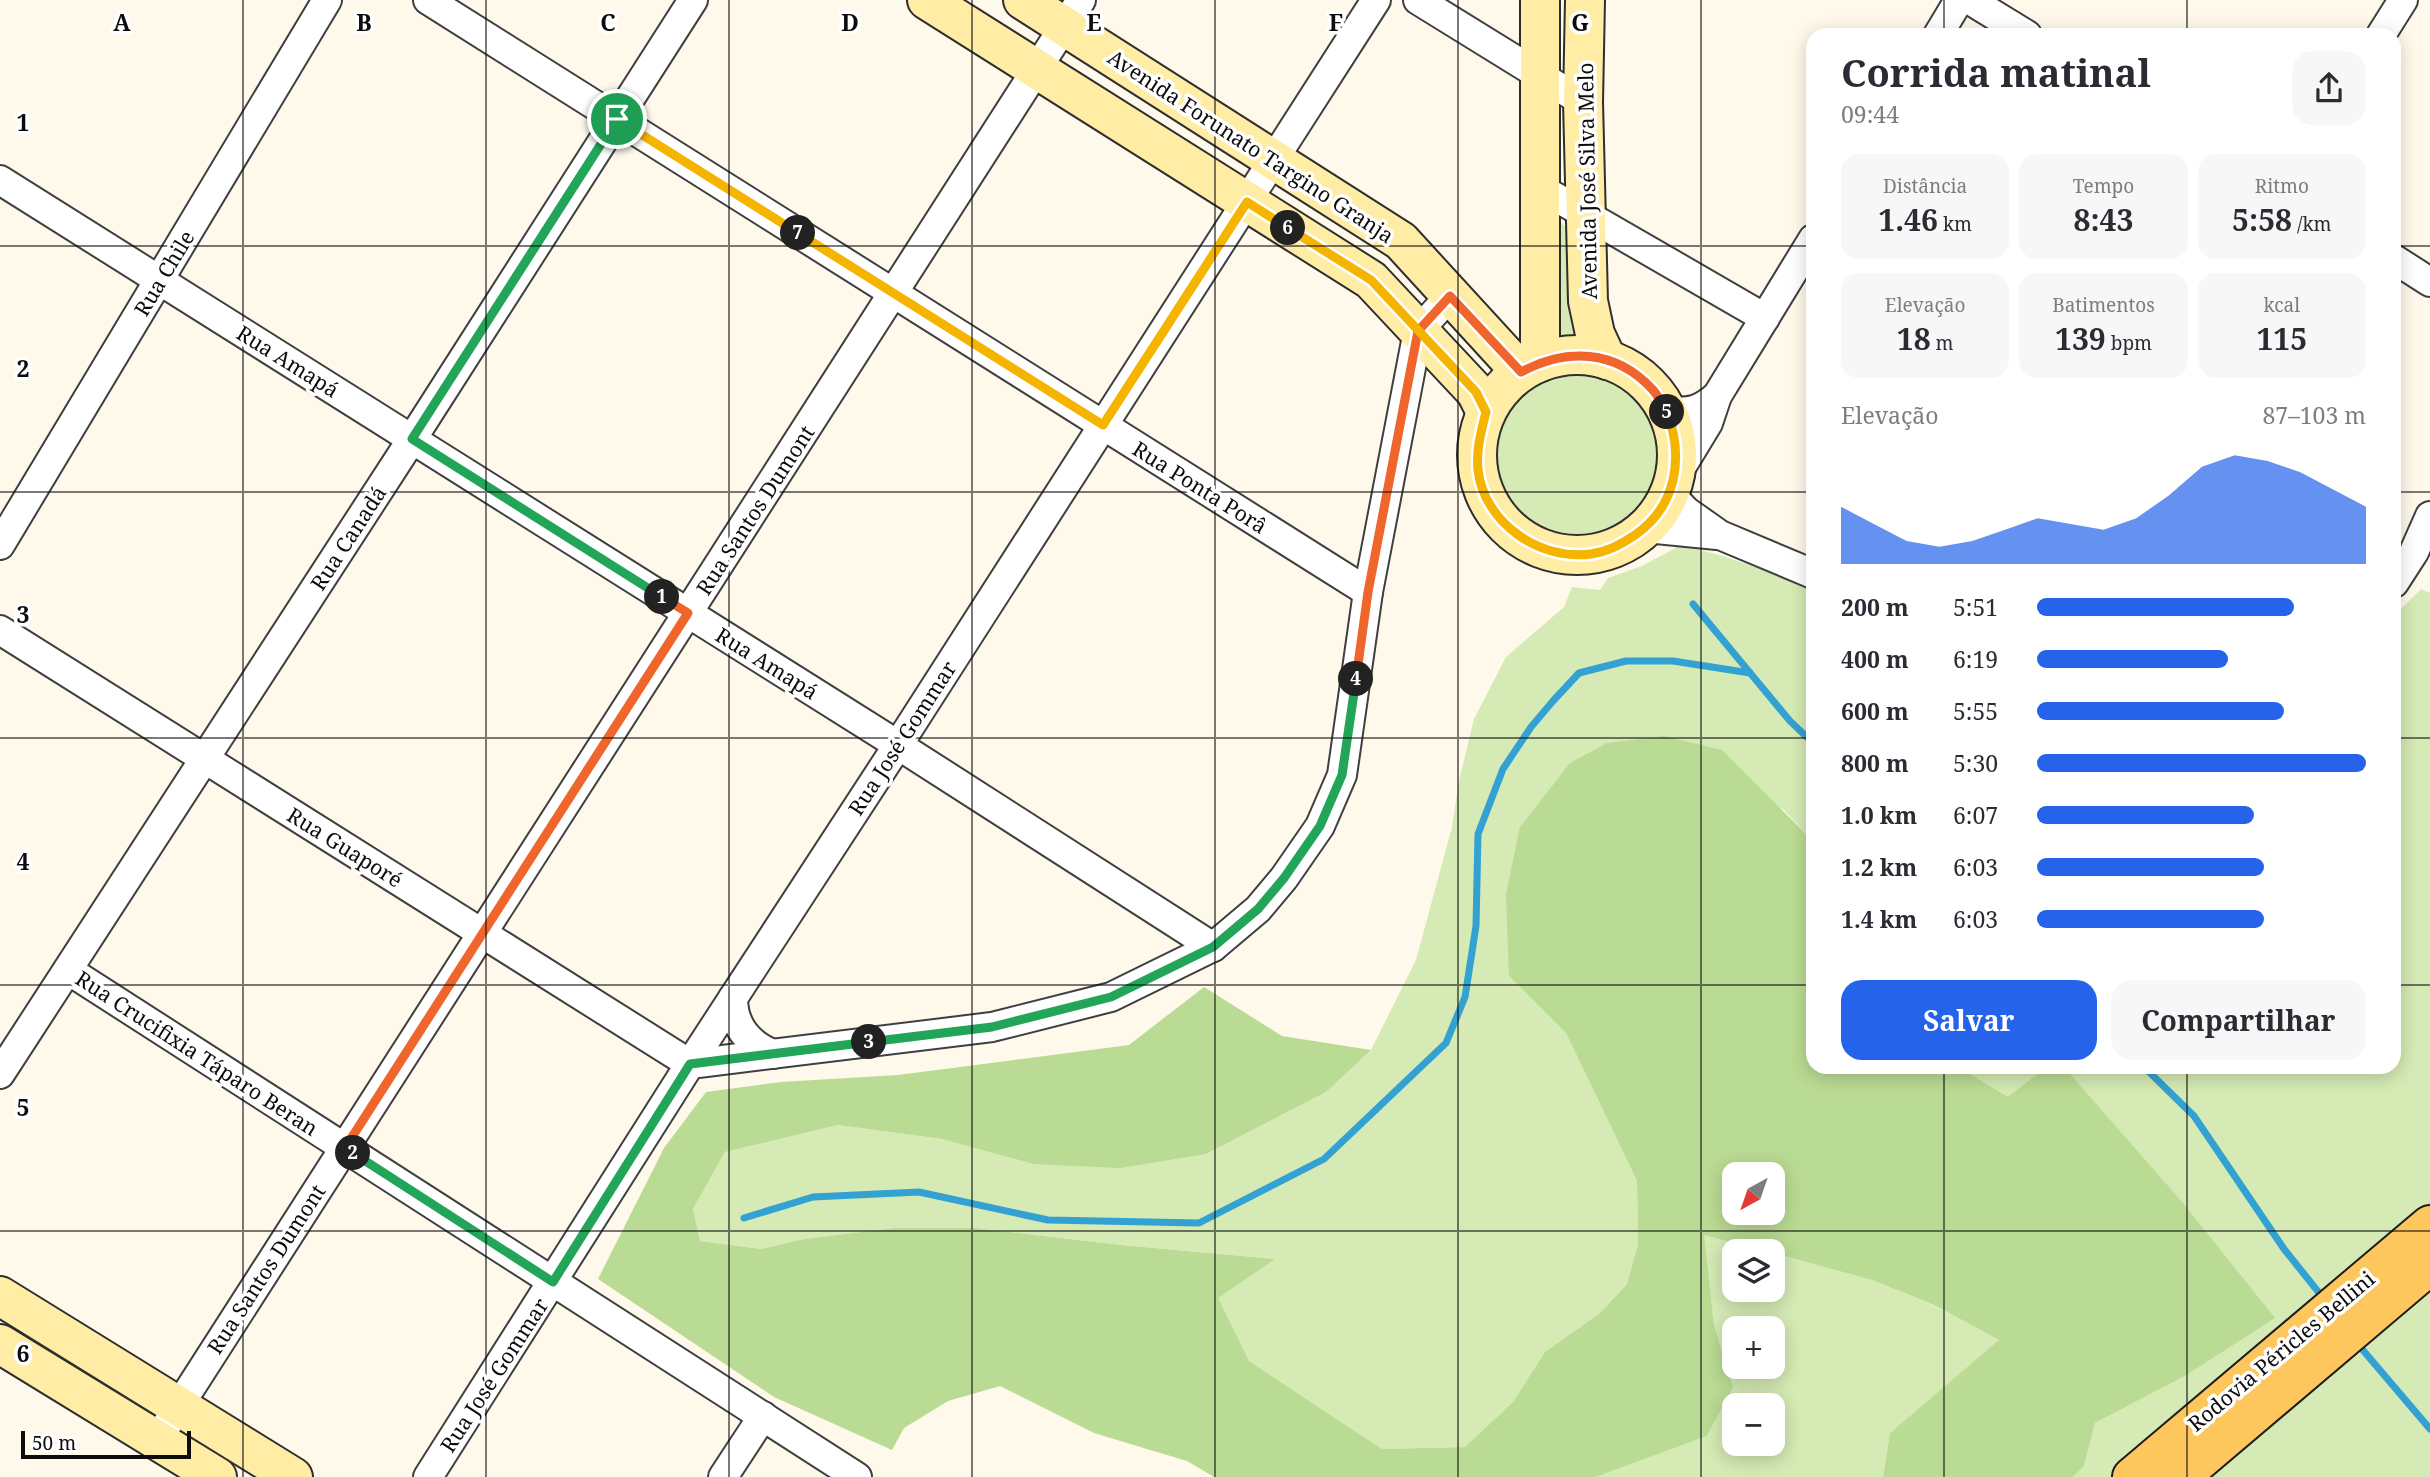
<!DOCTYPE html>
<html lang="pt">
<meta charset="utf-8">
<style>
:root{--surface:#fff;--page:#f7f7f7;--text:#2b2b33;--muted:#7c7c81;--accent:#2563eb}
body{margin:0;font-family:"Noto Serif",serif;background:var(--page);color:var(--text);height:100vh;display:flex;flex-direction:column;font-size:26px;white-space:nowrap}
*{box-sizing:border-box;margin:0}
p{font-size:23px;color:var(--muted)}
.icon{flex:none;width:38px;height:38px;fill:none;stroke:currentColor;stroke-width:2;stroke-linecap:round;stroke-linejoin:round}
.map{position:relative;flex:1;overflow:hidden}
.sheet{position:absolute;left:1806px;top:28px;width:595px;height:1046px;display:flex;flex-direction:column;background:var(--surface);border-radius:21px;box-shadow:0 4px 18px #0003}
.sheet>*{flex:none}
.needle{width:46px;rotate:220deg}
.fabs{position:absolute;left:1722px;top:1162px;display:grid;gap:14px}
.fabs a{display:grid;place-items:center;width:63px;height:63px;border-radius:14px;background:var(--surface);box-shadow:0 4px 18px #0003;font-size:35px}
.scale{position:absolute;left:21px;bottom:18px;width:170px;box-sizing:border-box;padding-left:7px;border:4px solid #0c0c0c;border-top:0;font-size:19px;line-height:24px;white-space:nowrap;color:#0c0c0c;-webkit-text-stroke:5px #fff;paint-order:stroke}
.pin{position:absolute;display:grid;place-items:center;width:60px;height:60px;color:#fff;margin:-30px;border:4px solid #fff;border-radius:50%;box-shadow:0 2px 7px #0007}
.km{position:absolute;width:35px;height:35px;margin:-18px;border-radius:50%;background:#222;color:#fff;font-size:19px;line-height:35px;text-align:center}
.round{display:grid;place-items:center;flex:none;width:74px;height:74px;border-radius:21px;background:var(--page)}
.summary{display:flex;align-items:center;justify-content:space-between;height:119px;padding:0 35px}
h1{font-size:38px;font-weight:700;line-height:52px}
.figures{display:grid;grid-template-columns:repeat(3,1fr);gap:10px;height:119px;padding:7px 35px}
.figures div{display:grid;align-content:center;border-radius:18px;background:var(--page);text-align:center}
.figures b{font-size:30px;font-weight:700}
.figures small{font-size:19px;font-weight:400}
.figures p{font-size:19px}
.chart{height:196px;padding:14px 35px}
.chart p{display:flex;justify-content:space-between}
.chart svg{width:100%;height:126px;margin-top:7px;fill:var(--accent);opacity:.7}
.button{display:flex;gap:14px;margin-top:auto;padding:14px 35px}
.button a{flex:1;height:80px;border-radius:21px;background:var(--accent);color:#fff;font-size:28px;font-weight:700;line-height:80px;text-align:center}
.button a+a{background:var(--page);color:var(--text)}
ul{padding:0 35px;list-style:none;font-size:23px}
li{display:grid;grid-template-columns:112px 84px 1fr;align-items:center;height:52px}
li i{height:18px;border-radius:9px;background:var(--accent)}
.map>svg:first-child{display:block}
</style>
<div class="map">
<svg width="2430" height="1477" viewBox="0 0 2430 1477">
<rect width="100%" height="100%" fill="#fff9eb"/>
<g fill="#d5eab4" fill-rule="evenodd">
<polygon points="1559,221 1566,227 1581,342 1551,343"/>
<circle cx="1576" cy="457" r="87"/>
<polygon points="1681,545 1723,556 1813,587 1813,841 1782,808 1509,976 1566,1033 1637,1181 1638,1244 1627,1284 1600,1313 1545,1352 1513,1402 1465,1447 1382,1449 1249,1361 1217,1298 1274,1259 1121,1245 976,1228 894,1228 804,1239 761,1249 700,1241 693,1209 725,1152 838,1125 942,1139 1033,1164 1206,1154 1326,1092 1371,1050 1416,960 1452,827 1459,781 1474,719 1506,657 1564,607 1572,587 1600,590 1608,578 1642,566"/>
<polygon points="2421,589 2430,593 2430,1477 2073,1477 2084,1466 2095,1423 2183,1377 2214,1244 2178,1197 2065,1068 2394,1068 2394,616"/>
<polygon points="1960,1068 2045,1068 2008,1098"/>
<path d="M1703,1234L1765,1251H1734V1290H1773V1253L1872,1280L1933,1305L2000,1340L1890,1433L1883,1477H1596L1707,1436L1733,1387L1714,1325ZM1734,1328H1773V1367H1734ZM1734,1405H1773V1444H1734Z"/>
</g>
<path fill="#badb93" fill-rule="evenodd" d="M1664,736L1722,750L1813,841V1068H1960L2008,1097L2045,1068H2065L2178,1197L2275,1318L2183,1377L2095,1423L2084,1466L2073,1477H1883L1890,1433L1999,1340L1934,1305L1872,1280L1773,1253V1251H1765L1704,1235L1714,1325L1733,1387L1707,1436L1596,1477H1214L1187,1461L1094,1433L1000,1386L948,1401L904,1428L892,1450L774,1397L598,1279L664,1148L706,1092L781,1082L898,1075L1129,1045L1204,987L1282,1036L1371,1050L1326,1092L1206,1154L1120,1168L1033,1164L942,1139L838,1125L725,1152L693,1209L700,1241L761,1249L804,1239L894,1228H976L1121,1245L1275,1259L1218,1298L1249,1361L1382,1449L1465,1447L1513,1402L1545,1352L1600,1313L1627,1284L1638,1244L1637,1181L1566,1033L1509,976L1506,894L1520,827L1570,763L1607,743ZM1734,1174H1773V1213H1734Z"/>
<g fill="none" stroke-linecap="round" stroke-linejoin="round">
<g stroke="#33a1d1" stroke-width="7">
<polyline points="1693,604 1790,721 1813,743"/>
<polyline points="2145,1068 2194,1116 2284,1249 2324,1299"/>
<polyline points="744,1218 813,1197 919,1192 1048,1220 1199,1223 1324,1159 1446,1043 1465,997 1476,926 1478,834 1503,769 1531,727 1553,701 1579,673 1626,661 1673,661 1750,673"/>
<polyline points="2356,1342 2430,1429"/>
</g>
<g stroke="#3f3f3f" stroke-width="32">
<g id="street">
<polyline points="428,0 1368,592"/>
<polyline points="1418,0 1583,102"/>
<polyline points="1970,0 2027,35"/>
<polyline points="1938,35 1959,0"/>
<polyline points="2381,35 2403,0"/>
<polyline points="0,180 898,745 1213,947"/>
<polyline points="1540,188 1765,318"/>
<polyline points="2394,259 2430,282"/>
<path d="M1667,412C1691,412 1698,412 1717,396"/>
<polyline points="1674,479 1708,423 1717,396 1813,239"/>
<polyline points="1670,494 1686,511 1720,535 1813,574"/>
<polyline points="1646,528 1717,535"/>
<polyline points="0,545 327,0"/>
<polyline points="2394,583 2414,552 2430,516"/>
<polyline points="0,630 690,1064 992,1027 1111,997 1213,947 1258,909 1284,878 1320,826 1342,775 1368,592 1418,331 1450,296"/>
<polyline points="68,970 857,1477"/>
<path d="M733,998C733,1026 748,1044 773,1054"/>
<polyline points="0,1074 412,439 693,0"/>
<polyline points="157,1440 1081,0"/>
<polyline points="428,1477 690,1064 898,745 1376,0"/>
<polyline points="723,1477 763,1416"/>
</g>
</g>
<g stroke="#2e2e2e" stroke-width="42">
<g id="secondary">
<polyline points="927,0 1371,280 1476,392 1486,412"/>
<polyline points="1023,0 1401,241 1521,372"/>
<polyline points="1585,0 1583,102 1588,301 1595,334 1607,360"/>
<circle cx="1577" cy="455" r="100"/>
<polyline points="1540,362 1540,0"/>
<polyline points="0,1296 293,1477"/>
<polyline points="0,1344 217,1477"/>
</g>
</g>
<g stroke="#1d1d1d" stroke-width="42">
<g id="primary">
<polyline points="2132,1477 2430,1225"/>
<polyline points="2180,1477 2430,1265"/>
</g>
</g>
<use href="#street" stroke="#fff" stroke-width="28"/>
<use href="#secondary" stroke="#ffeda6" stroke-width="38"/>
<use href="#primary" stroke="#fdc75d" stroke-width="38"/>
</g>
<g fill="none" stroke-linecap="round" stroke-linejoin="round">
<g stroke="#fff" stroke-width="14">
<polyline id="split-1" points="617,119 412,439 662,597"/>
</g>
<g stroke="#fff" stroke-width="14">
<polyline id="split-2" points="353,1153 345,1148 688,613 662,597"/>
</g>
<g stroke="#fff" stroke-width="14">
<polyline id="split-3" points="353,1153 553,1282 690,1064 869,1042"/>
</g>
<g stroke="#fff" stroke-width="14">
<polyline id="split-4" points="869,1042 992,1027 1111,997 1213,947 1258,909 1284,878 1320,826 1342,775 1356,679"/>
</g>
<g stroke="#fff" stroke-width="14">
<path id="split-5" d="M1356,679L1368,592L1418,331L1450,296L1521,372C1566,348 1615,349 1652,389C1658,395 1662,404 1667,412"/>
</g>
<g stroke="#fff" stroke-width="14">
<path id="split-6" d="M1288,228L1371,280L1476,392L1486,412C1481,432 1476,450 1478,470C1484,523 1540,561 1591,554C1607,552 1622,544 1635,535C1677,506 1684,457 1667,412"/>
</g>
<g stroke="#fff" stroke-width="14">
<polyline id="split-7" points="798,233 1103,425 1247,202 1288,228"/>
</g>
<g stroke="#fff" stroke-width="14">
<polyline id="split-8" points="617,119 798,233"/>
</g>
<use href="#split-1" stroke="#22a559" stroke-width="9"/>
<use href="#split-2" stroke="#f0652b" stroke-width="9"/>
<use href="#split-3" stroke="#22a559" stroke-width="9"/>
<use href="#split-4" stroke="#22a559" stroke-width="9"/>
<use href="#split-5" stroke="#f0652b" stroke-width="9"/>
<use href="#split-6" stroke="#f5b400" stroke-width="9"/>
<use href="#split-7" stroke="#f5b400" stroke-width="9"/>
<use href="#split-8" stroke="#f5b400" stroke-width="9"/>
</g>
<path fill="none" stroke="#0c0c0c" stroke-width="2" stroke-opacity="0.55" d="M243,0V1477M486,0V1477M729,0V1477M972,0V1477M1215,0V1477M1458,0V1477M1701,0V1477M1944,0V35M2187,0V35M0,246H1813M2394,246H2430M0,492H1813M2394,492H2430M0,738H1813M2394,738H2430M0,985H1813M2394,985H2430M1944,1068V1477M2187,1068V1477M0,1231H2430"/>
<g text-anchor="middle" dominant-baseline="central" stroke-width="7" stroke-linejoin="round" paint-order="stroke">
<g font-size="21" fill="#0c0c0c" stroke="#fff">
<text transform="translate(1251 146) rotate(33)">Avenida Forunato Targino Granja</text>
<text transform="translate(1587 181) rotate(-91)">Avenida José Silva Melo</text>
<text transform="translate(164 273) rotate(-59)">Rua Chile</text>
<text transform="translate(288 361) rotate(32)">Rua Amapá</text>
<text transform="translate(1200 487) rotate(32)">Rua Ponta Porâ</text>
<text transform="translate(755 510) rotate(-57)">Rua Santos Dumont</text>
<text transform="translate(348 538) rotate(-57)">Rua Canadá</text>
<text transform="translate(767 663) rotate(32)">Rua Amapá</text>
<text transform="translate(902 738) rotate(-57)">Rua José Gommar</text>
<text transform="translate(345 847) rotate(32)">Rua Guaporé</text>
<text transform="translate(197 1053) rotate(33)">Rua Crucifixia Táparo Beran</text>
<text transform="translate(266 1269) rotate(-57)">Rua Santos Dumont</text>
<text transform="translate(2281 1351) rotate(-40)">Rodovia Péricles Bellini</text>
<text transform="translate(494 1375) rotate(-57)">Rua José Gommar</text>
</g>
</g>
<g font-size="23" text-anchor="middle" font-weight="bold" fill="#0c0c0c" stroke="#fff" stroke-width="7" stroke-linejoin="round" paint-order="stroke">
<text x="122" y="31">A</text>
<text x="364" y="31">B</text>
<text x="608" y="31">C</text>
<text x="850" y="31">D</text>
<text x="1094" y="31">E</text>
<text x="1336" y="31">F</text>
<text x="1580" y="31">G</text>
<text x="23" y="131">1</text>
<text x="23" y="377">2</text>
<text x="23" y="623">3</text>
<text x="23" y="870">4</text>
<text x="23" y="1116">5</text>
<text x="23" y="1362">6</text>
</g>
</svg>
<div class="fabs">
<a><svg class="needle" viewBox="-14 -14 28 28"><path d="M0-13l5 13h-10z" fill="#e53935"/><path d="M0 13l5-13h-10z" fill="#7c7c81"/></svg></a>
<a><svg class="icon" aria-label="layers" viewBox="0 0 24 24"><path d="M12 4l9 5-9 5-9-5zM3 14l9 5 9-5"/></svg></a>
<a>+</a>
<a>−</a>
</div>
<div class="scale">50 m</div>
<div class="pin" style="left:617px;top:119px;background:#1e9e55"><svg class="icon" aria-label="arrive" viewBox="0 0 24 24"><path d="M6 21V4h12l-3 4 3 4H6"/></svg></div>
<b class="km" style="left:662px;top:597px">1</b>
<b class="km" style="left:353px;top:1153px">2</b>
<b class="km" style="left:869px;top:1042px">3</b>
<b class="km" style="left:1356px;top:679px">4</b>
<b class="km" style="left:1667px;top:412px">5</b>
<b class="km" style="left:1288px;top:228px">6</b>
<b class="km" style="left:798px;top:233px">7</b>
<section class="sheet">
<div class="summary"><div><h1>Corrida matinal</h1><p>09:44</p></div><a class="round"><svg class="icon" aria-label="share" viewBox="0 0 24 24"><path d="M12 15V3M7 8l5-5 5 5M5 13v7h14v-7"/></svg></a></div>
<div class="figures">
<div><p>Distância</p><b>1.46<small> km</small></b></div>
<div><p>Tempo</p><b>8:43</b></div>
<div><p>Ritmo</p><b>5:58<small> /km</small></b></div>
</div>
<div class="figures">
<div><p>Elevação</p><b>18<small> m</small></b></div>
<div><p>Batimentos</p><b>139<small> bpm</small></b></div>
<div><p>kcal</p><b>115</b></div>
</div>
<div class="chart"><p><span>Elevação</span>87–103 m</p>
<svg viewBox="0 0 160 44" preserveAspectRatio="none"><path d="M0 44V24L10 30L20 36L30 38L40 36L50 32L60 28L70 30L80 32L90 28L100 20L110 10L120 6L130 8L140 12L150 18L160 24V44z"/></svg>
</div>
<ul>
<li><b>200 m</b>5:51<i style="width:78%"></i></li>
<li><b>400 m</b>6:19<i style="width:58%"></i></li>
<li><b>600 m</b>5:55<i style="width:75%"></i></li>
<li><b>800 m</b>5:30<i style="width:100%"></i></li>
<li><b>1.0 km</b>6:07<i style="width:66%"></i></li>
<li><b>1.2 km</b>6:03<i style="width:69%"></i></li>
<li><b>1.4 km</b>6:03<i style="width:69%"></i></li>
</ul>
<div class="button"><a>Salvar</a><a>Compartilhar</a></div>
</section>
</div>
